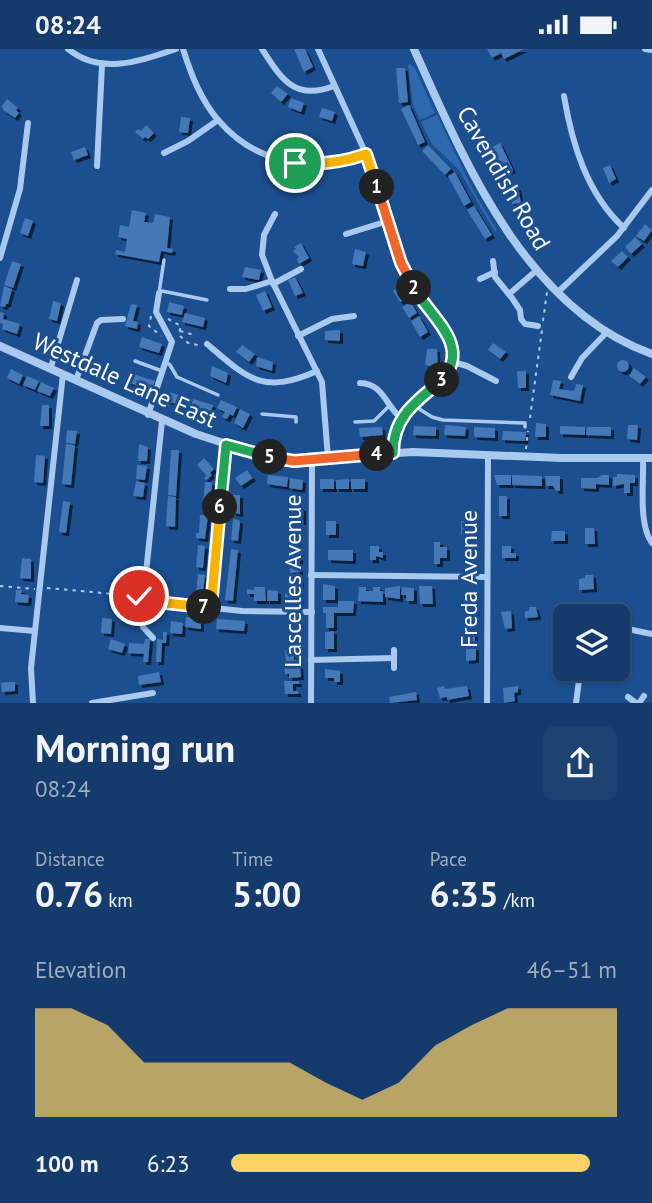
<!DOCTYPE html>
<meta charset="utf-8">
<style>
:root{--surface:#143b6b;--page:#1d4271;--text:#f1f3f6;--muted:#9dadc1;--line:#33557e;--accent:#ffd166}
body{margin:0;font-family:"PT Sans",sans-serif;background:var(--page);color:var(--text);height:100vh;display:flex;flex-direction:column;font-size:26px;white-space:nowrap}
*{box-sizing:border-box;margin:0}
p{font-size:23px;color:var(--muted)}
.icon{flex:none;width:38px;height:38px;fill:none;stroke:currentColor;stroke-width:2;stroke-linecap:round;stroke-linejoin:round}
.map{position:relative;height:654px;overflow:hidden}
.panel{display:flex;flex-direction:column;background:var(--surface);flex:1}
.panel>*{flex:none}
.tools{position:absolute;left:553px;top:555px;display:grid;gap:14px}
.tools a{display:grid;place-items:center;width:77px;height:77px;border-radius:10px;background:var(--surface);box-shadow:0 2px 5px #0004,0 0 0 2px var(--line);font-size:35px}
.pin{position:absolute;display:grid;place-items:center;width:60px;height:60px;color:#fff;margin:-30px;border:4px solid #fff;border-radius:50%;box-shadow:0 2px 7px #0007}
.km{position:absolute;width:35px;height:35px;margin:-18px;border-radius:50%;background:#222;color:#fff;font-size:19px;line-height:35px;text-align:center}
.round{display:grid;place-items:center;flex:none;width:74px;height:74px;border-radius:10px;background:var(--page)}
.head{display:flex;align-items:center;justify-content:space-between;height:119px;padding:0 35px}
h1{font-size:38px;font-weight:600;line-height:52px}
.figures{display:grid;grid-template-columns:repeat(3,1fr);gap:10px;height:119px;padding:7px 35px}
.figures div{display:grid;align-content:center}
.figures b{font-size:35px;font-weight:600}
.figures small{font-size:19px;font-weight:400}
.figures p{font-size:19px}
.chart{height:196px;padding:14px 35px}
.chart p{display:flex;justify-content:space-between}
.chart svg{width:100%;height:126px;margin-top:7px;fill:var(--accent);opacity:.7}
ul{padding:0 35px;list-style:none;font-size:23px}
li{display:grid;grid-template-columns:112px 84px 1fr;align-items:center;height:52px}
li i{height:18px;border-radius:9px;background:var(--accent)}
.status{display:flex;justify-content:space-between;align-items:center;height:49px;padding:0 35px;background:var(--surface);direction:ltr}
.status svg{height:19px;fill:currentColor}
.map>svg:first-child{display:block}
</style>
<div class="status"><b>08:24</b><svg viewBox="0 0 49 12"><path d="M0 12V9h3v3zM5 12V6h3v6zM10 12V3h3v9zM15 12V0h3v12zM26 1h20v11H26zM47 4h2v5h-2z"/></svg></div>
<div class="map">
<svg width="652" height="654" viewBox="0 0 652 654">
<defs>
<filter id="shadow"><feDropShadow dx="3" dy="3" stdDeviation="0" flood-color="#0009"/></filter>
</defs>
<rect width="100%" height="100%" fill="#1b4f8f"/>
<g fill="#2e69ad">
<polygon points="410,15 415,19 435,64 420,71 413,56 408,16"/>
<polygon points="437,66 473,141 497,181 495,183 459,121 432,95 421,73"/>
</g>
<g fill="#4478b7" filter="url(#shadow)">
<polygon points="294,0 305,0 313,18 304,23"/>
<polygon points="487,0 524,0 504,10 501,4 492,9"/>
<polygon points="396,19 405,19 408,53 399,54"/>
<polygon points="277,37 288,45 281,53 271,44"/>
<polygon points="291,49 304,54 301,63 288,58"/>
<polygon points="7,50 18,59 16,61 19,64 15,69 3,61 2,57"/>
<polygon points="409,56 425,93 418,96 401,60"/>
<polygon points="322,59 335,63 332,72 319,68"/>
<polygon points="181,68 190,69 188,84 179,83"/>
<polygon points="146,76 154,84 148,90 145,88 143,90 135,83 138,80 141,82"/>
<polygon points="500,94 513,121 505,125 492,98"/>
<polygon points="428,96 451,120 445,126 422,102"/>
<polygon points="85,98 88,106 74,111 71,103"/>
<polygon points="610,116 616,130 609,134 603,119"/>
<polygon points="455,123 471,153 464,157 448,127"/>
<polygon points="518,138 521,154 512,155 509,139"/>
<polygon points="474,157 492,186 485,190 467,161"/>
<polygon points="132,161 146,164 144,173 153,174 155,165 170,168 167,199 173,200 172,204 161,202 159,213 115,205 116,201 125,203 127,190 118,188 120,176 129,178"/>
<polygon points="25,169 33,172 28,187 20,184"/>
<polygon points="645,175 652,181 644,192 636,187"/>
<polygon points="635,188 642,195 631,205 625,198"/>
<polygon points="301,194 309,209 299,215 297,210 299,208 293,202 296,200 294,198"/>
<polygon points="355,200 366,203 363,217 352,215"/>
<polygon points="622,202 628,208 618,218 611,212"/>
<polygon points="12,212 21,215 13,239 4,236"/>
<polygon points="245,218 261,221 259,231 242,228"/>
<polygon points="295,228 303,244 295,247 288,231"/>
<polygon points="4,237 12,240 8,255 6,255 5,258 0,257"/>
<polygon points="402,237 409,248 400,253 393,242"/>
<polygon points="265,242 272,258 263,262 256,246"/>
<polygon points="53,252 61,254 57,272 49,270"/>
<polygon points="169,253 184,257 182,266 167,263"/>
<polygon points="411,253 417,264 409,269 402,258"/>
<polygon points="131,255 137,256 133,272 138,273 137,280 125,277"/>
<polygon points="0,263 4,264 3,270 20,275 17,285 2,280 3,275 0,274"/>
<polygon points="185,264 205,269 203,278 182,273"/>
<polygon points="419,267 428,283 420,288 411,272"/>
<polygon points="340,281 340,292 325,291 325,282"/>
<polygon points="142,288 162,295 159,304 139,298"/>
<polygon points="493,294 506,303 500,310 488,301"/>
<polygon points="242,296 255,305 249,313 236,303"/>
<polygon points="427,300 437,300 438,319 425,316"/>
<polygon points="257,308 273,313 272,322 256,317"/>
<circle cx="623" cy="317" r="6"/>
<polygon points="212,317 228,324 226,334 210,327"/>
<polygon points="634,319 646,328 640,335 629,327"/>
<polygon points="11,320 23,326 19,335 7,329"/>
<polygon points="517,322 526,322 526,339 518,339"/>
<polygon points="130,324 155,332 152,342 127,333"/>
<polygon points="27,327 39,332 35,341 23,336"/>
<polygon points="553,331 561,332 559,340 574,342 576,335 583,336 580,352 550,346"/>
<polygon points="41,333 54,339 50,347 37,342"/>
<polygon points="170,343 190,350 187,359 167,352"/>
<polygon points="193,350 213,356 210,367 190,361"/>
<polygon points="221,351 237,358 233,367 230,365 227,370 222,368 225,363 217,359"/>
<polygon points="42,356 49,356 49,377 40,377"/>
<polygon points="240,360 250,365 243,379 234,374"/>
<polygon points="536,374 546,375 546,388 535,388"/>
<polygon points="445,376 466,378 465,387 444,386"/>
<polygon points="628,376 638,376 637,391 627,390"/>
<polygon points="414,377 436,378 436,387 413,386"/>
<polygon points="560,377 585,378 585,386 560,385"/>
<polygon points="382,378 383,386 360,388 359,379"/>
<polygon points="474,378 495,379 495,389 474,388"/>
<polygon points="587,378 611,378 611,387 586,386"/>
<polygon points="67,381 77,382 75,395 66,394"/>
<polygon points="503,382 526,383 525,392 502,391"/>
<polygon points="66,395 75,396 71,436 62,435"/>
<polygon points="139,395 148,398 147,412 138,412"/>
<polygon points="171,401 179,401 176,447 168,446"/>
<polygon points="36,406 45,407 43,434 34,433"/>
<polygon points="204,409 214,420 210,424 212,426 206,431 204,429 207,427 197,416"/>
<polygon points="137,416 147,417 145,431 136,430"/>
<polygon points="247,421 253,429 241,437 235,429"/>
<polygon points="617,425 635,426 635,434 630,434 630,444 624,444 624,435 613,437 613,428 617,428"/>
<polygon points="268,426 288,428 287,438 267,435"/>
<polygon points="494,426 511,426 511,436 497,436"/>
<polygon points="512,426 542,427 542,437 512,436"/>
<polygon points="602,426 609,426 609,436 596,435 596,440 581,439 581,429 597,429"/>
<polygon points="545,427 560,427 560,442 556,442 553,437 546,437"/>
<polygon points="290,429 303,431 302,441 289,439"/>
<rect x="320" y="430" width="14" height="10"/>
<polygon points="349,430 349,440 336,440 336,431"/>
<rect x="351" y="430" width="14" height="10"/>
<polygon points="136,432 145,434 143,448 133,447"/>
<polygon points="205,433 211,433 212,436 210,455 203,454"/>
<polygon points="233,446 240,446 240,465 233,464"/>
<polygon points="168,447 176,448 175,478 166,477"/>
<rect x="499" y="447" width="8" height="20"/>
<polygon points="63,452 70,453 66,484 59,483"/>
<polygon points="293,459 303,459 303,473 294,473"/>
<polygon points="200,466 208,466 205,490 196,489 196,484 199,484"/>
<polygon points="233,470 239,471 240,473 238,492 231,491"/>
<rect x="326" y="472" width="10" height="14"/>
<polygon points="461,472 471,472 471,482 474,482 474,486 461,486"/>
<polygon points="585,479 594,479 595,495 585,495"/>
<polygon points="552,482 565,482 565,492 551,492"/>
<polygon points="299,491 297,499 300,506 288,506 288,492"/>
<polygon points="434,493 440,493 440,498 447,498 447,509 440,509 440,515 434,515"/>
<polygon points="198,496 205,497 203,519 196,518"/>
<polygon points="370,497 379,497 379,503 383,503 383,509 376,507 376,511 370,511"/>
<polygon points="502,497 511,497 511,504 516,504 516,509 502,509"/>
<polygon points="231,500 238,501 233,552 225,551"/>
<polygon points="328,501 353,501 353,512 328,511"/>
<polygon points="290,508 300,508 300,523 290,524"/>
<polygon points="22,509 31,510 31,530 20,529"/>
<polygon points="198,525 205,526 203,544 196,544"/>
<polygon points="291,525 301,525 301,539 292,540"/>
<polygon points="585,526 593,526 594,540 579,541 579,530 585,529"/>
<polygon points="127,527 135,528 134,545 126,544"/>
<polygon points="323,535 335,537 335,551 323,551"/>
<polygon points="400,537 400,550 385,548 385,539"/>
<polygon points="419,537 432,537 433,555 420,555"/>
<polygon points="254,538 265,538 266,552 254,552 254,545 247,545 247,540 254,541"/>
<polygon points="359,538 366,538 366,542 373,542 373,538 380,538 380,542 383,542 383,553 358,552"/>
<polygon points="402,538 414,539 414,552 406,552 406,546 401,546"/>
<polygon points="16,541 22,541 21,545 29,546 28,554 15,553"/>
<polygon points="267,541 278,542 278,552 267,552"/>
<polygon points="300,543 301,553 285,553 285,544"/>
<polygon points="338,552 354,552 353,564 334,564 334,579 326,579 326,564 323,564 323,558 338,558"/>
<rect x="463" y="554" width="13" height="10"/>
<polygon points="529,558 536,558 538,568 525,569 525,562 529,562"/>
<polygon points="511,562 512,579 505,580 501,563"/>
<polygon points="186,568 198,569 198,572 201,572 201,580 185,578"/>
<polygon points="565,568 565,580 552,580 551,569"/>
<polygon points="102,569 112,570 111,585 101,584"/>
<polygon points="217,570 245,572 244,582 216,580"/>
<polygon points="171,572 183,574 182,585 170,584"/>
<polygon points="334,582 334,600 325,600 325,583"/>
<polygon points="463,582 475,582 475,593 463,594"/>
<polygon points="163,583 167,583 166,594 162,594 161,613 156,613 157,590 163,591"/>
<polygon points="111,590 125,595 122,604 108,600"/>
<polygon points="145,590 150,590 148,613 143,613 144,605 128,604 129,594 144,595"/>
<polygon points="466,598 476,598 476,611 466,612"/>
<polygon points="297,600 297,603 294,603 294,611 298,610 298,613 286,614 285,601"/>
<polygon points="284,617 300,617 301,628 289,629 289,625 285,625"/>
<polygon points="325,620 340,622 340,633 334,633 334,629 325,629"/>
<polygon points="159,623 161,633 139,636 138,627"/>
<polygon points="284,632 299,632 299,635 293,635 293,642 298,642 298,645 285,645"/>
<polygon points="8,633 15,633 15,642 2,643 1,634"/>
<polygon points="444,637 445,640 467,637 469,647 447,651 447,648 440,649 437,639"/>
<polygon points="518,637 518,643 514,644 515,652 504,654 503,639"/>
<polygon points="416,643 417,651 390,654 389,648"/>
</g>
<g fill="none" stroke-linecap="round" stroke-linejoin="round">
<g stroke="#a9c9ee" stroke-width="2" stroke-dasharray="3.5 5" stroke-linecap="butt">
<polyline points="151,267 149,277 161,287"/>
<polyline points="168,270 181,277 178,287"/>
<polyline points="543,272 547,243"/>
<polyline points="180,282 195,286"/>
<polyline points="180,287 188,294 202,297"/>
<polyline points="160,357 166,359 166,356 185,363"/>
<polyline points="530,369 542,281"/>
<polyline points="526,400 528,382"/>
<polyline points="0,537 35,540"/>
<polyline points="47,539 136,547"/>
</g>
<g stroke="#a9c9ee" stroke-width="3.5">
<polyline points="164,211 159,244 162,242 207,251"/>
<polyline points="135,312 162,322"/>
<polyline points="166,313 170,316 177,328 218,346"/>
<polyline points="413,356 432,368 443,371 525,374 525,378"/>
<polyline points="262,365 296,368 296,373"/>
<polyline points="355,373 374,372 389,357"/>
</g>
<g stroke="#a9c9ee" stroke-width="6">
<path d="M68,0C101,27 140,12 176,0"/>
<path d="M183,0C191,25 201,52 219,72C256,115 315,125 366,105"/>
<path d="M262,0C282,31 295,52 334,37"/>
<polyline points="318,0 366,105 401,214 416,243 453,296 454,306 450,322 401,369 392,390 393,404"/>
<polyline points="645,0 652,1"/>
<path d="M564,47C572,95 587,145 624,179"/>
<polyline points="164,104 188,92 218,71"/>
<polyline points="97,117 102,16"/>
<polyline points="275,165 264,186 262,206 272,232 322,333 328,409"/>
<polyline points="346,185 388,172"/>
<polyline points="0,209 20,140 28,74"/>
<polyline points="493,212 495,228 512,249 520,261 521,270 525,275 538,277"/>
<polyline points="480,230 495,223"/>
<polyline points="273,235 301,220"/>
<polyline points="230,240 246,240 272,232"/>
<polyline points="557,244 617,187 652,141"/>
<polyline points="509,245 537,221"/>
<polyline points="298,287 332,270 354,267"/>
<path d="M207,295C248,330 263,346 317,322"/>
<polyline points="453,313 467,317 496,332"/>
<polyline points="51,318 77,231"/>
<polyline points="571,328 582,309 607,283"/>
<polyline points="76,331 97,274 101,271 123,270"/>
<path d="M360,334C384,335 385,356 401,369"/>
<polyline points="148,366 172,293 156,263 159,244"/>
<path d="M643,409C644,433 638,475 652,494"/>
<polyline points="311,526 487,528"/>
<polyline points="143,549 147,552 242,562 312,563"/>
<polyline points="211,558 226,396"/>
<polyline points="618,578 652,585"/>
<polyline points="0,579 35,582"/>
<polyline points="153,589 143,578 141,571 162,372"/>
<polyline points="394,601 394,619"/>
<polyline points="311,611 394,609"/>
<polyline points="628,648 636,654"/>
<polyline points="33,654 31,619 63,325"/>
<polyline points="92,654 153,644"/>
<polyline points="311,654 312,410"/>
<polyline points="487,654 488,407"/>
<polyline points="576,654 580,624"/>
<polyline points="639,654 644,647"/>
</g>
<g stroke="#a9c9ee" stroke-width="8">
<path d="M414,0C465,114 526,260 652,305"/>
<polyline points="0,297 196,385 254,404 285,411 413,403 562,409 652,409"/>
</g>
</g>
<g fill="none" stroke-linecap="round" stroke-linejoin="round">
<g stroke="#fff" stroke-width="14">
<path id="split-1" d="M295,114C320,116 341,114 366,105L377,138"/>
</g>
<g stroke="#fff" stroke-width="14">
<polyline id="split-2" points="377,138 401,214 414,239"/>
</g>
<g stroke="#fff" stroke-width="14">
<path id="split-3" d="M414,239C431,269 472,296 442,331"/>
</g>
<g stroke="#fff" stroke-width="14">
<path id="split-4" d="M377,405L393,404C393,367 417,352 442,331"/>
</g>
<g stroke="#fff" stroke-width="14">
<polyline id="split-5" points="270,408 294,412 377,405"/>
</g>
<g stroke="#fff" stroke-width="14">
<polyline id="split-6" points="220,458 226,396 270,408"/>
</g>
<g stroke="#fff" stroke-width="14">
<polyline id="split-7" points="204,558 211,558 220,458"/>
</g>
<g stroke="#fff" stroke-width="14">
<polyline id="split-8" points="139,547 147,552 204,558"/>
</g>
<use href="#split-1" stroke="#f5b400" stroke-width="9"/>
<use href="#split-2" stroke="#f0652b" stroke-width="9"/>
<use href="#split-3" stroke="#22a559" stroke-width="9"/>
<use href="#split-4" stroke="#22a559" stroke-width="9"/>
<use href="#split-5" stroke="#f0652b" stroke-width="9"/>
<use href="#split-6" stroke="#22a559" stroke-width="9"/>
<use href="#split-7" stroke="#f5b400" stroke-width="9"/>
<use href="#split-8" stroke="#f5b400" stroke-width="9"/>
</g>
<g text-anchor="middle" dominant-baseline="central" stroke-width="6" stroke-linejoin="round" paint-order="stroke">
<g font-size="24" fill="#fff" stroke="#1b4f8f">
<text transform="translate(504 129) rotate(60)">Cavendish Road</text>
<text transform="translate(125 331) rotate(24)">Westdale Lane East</text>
<text transform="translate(468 530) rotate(-90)">Freda Avenue</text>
<text transform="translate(292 532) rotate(-90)">Lascelles Avenue</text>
</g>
</g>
</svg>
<div class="tools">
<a><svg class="icon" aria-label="layers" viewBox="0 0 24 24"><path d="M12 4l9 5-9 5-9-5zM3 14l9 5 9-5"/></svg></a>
</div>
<div class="pin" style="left:295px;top:114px;background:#1e9e55"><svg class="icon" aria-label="arrive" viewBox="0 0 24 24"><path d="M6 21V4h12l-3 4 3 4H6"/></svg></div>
<div class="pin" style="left:139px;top:547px;background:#d93025"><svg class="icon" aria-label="check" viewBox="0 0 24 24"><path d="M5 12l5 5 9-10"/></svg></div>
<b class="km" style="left:377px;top:138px">1</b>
<b class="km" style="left:414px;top:239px">2</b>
<b class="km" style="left:442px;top:331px">3</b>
<b class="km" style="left:377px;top:405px">4</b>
<b class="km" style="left:270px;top:408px">5</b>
<b class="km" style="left:220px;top:458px">6</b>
<b class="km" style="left:204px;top:558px">7</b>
</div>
<section class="panel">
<div class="head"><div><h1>Morning run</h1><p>08:24</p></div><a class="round"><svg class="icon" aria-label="share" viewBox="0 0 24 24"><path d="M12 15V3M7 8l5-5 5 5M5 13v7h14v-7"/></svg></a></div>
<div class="figures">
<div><p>Distance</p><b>0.76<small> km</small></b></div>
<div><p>Time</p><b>5:00</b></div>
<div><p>Pace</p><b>6:35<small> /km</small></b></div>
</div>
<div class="chart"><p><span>Elevation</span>46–51 m</p>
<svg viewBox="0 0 160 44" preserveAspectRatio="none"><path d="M0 44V6L10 6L20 12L30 25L40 25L50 25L60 25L70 25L80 32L90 38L100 32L110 19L120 12L130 6L140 6L150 6L160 6V44z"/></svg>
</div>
<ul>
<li><b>100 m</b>6:23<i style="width:93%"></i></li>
</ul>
</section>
